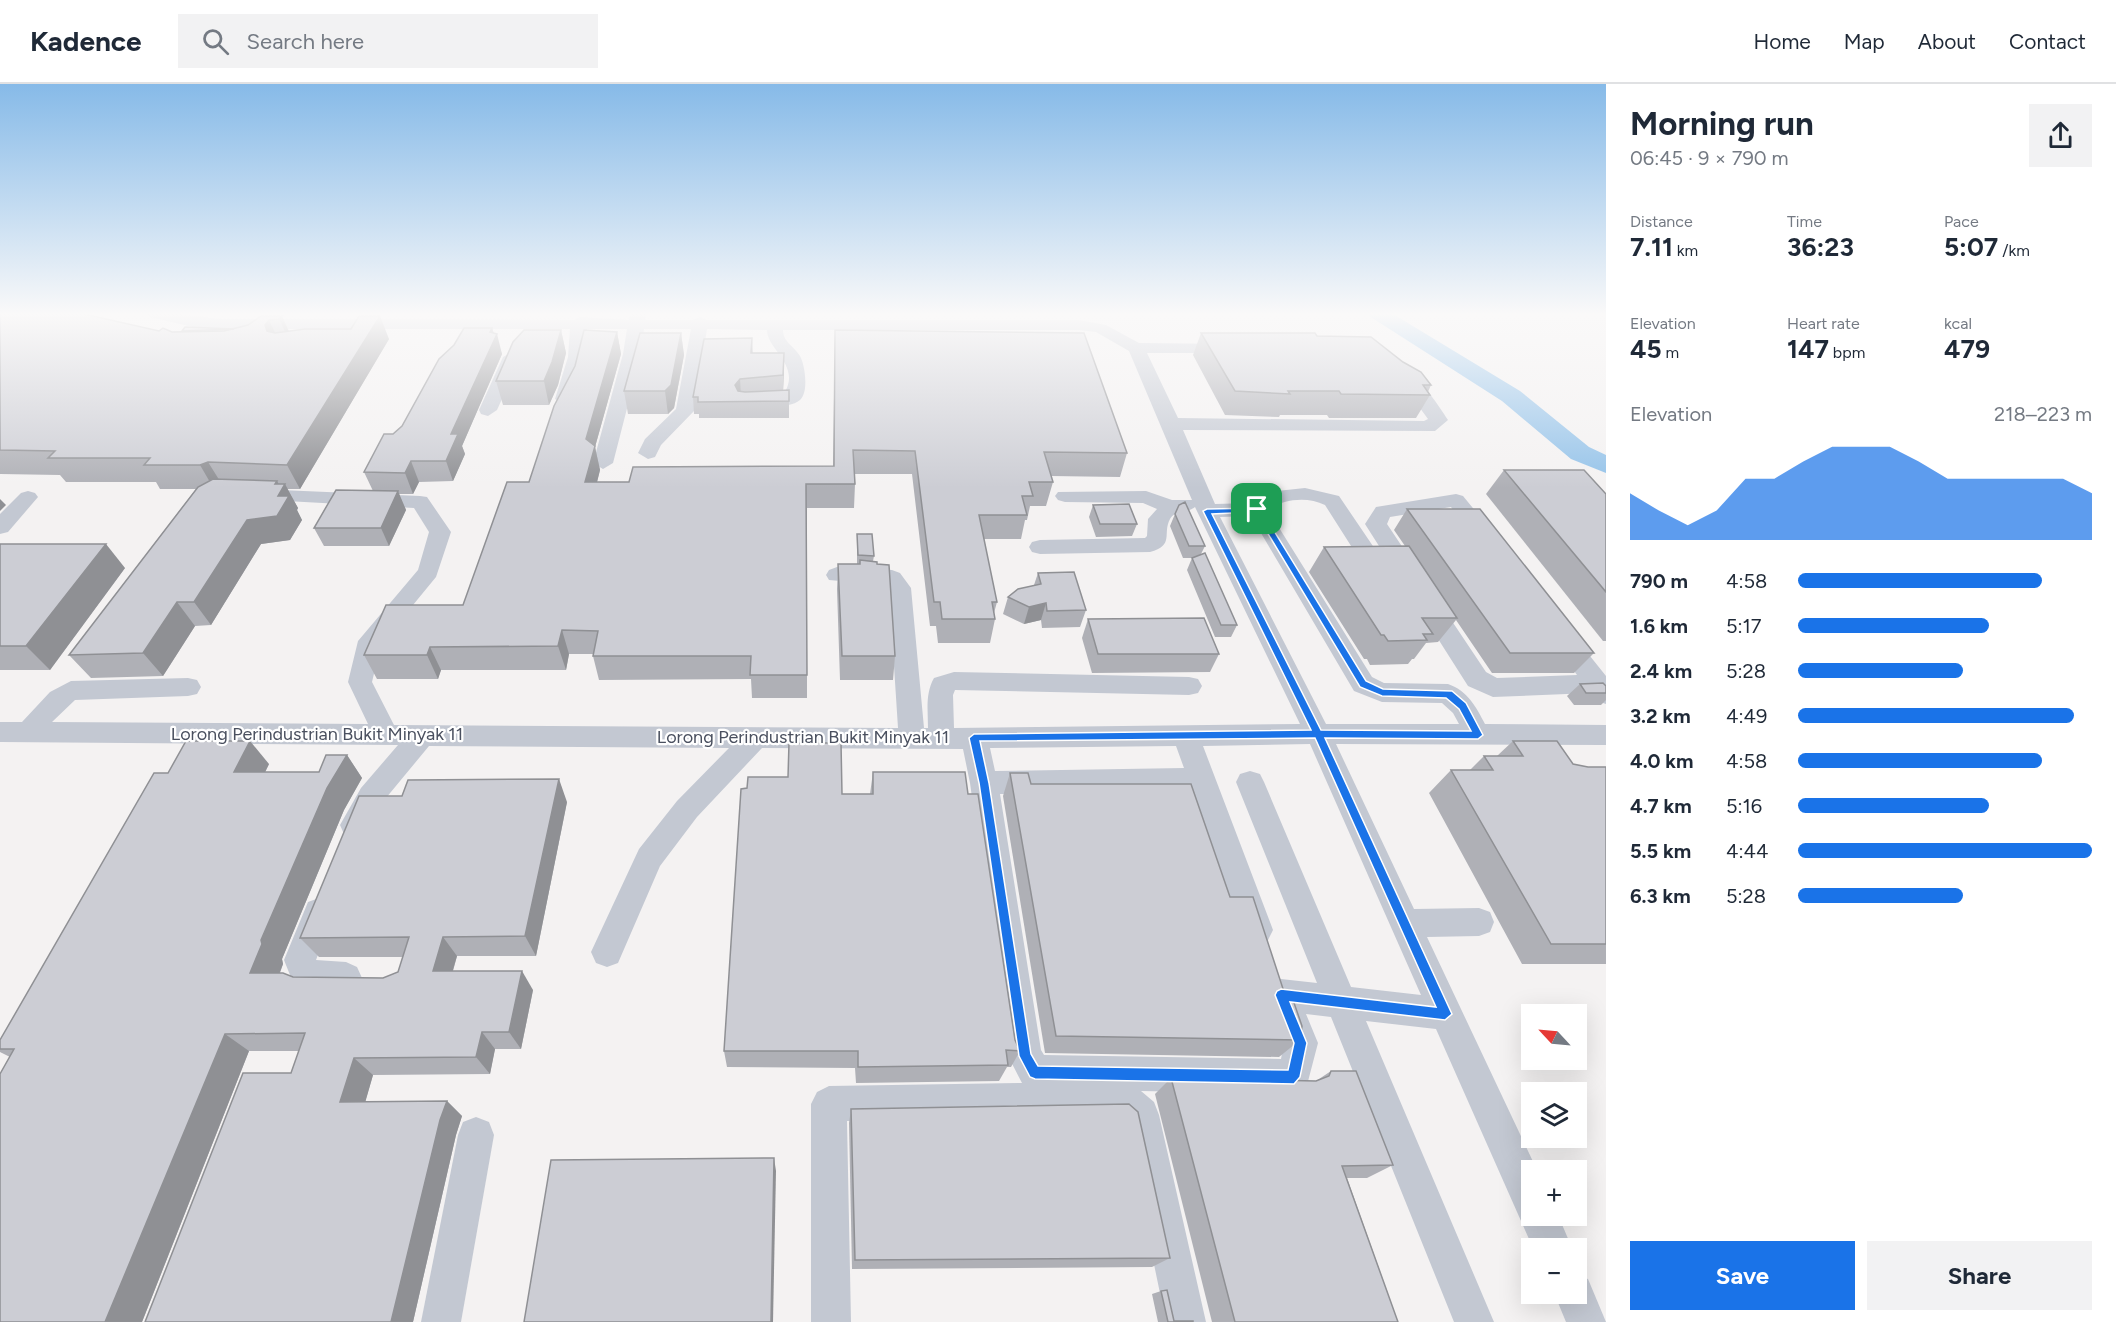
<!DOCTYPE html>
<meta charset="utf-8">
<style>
:root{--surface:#fff;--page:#f2f2f3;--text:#1f2937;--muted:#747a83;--line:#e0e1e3;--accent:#1a73e8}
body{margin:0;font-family:Figtree,sans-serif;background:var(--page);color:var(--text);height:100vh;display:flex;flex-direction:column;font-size:22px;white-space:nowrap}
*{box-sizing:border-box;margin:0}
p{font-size:20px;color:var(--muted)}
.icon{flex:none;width:33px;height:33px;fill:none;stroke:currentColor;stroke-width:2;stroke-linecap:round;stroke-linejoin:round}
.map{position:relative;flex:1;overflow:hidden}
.drawer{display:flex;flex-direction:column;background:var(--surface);width:510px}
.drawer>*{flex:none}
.needle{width:39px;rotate:296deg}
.fabs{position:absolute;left:1521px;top:920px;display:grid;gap:12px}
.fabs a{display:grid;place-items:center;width:66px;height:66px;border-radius:0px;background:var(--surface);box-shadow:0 6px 24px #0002;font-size:30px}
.pin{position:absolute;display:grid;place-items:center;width:51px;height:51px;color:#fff;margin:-26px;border-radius:12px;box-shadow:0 3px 9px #0006}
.round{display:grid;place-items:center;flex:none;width:63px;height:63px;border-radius:0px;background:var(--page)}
.head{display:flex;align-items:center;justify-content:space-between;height:102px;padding:0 24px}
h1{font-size:33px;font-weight:700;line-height:45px}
.stats{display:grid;grid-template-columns:repeat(3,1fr);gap:9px;height:102px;padding:6px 24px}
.stats div{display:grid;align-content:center}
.stats b{font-size:26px;font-weight:700}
.stats small{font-size:16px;font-weight:400}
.stats p{font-size:16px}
.chart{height:168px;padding:12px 24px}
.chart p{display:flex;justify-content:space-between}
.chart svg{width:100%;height:108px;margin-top:6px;fill:var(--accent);opacity:.7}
.cta{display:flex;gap:12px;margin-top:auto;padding:12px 24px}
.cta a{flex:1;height:69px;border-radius:0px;background:var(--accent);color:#fff;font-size:24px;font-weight:700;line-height:69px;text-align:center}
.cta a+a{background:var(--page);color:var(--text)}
ul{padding:0 24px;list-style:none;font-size:20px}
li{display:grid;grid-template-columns:96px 72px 1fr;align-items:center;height:45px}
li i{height:15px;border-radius:8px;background:var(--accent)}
header{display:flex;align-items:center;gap:36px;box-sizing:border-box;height:84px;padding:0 30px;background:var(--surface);border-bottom:2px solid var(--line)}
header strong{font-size:28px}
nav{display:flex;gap:33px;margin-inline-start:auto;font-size:21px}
.search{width:420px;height:54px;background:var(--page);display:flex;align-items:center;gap:15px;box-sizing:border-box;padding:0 21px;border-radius:0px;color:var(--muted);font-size:22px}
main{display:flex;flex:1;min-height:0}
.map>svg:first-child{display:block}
</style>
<header>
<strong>Kadence</strong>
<div class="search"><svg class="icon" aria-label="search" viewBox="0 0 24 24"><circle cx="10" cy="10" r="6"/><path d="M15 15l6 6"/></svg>Search here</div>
<nav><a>Home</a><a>Map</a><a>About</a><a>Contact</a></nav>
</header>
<main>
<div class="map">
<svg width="1606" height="1238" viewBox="0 0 1606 1238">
<rect width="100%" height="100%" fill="#f4f2f2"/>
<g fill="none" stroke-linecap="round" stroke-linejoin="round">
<polygon fill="#93c2e9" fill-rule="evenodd" points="1366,230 1393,230 1520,307 1589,363 1606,371 1606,389 1571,375 1502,317"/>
<g fill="#c3c8d2" fill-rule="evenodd">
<path d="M148,230H180L219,235L574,236L580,233L629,236L630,230H646L645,236H693L700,233L707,236H1079L1106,241L1139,259L1234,260L1236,264L1234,268L1228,269H1147L1178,334L1424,337L1428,335L1409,309L1394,296L1397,292C1418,287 1438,321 1448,336L1435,347L1183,346L1215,420L1252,419L1267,408L1305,404L1339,412L1379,471L1376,476L1368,478L1360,476L1325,421C1307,412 1283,415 1268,426L1372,593L1384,599L1448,600C1468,607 1476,623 1485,640L1606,641V661L1336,660L1414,825L1479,824L1490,828L1494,838L1490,848L1479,852L1427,853L1537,1086H1532V1131H1558L1572,1164H1533L1436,945L1366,937L1494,1238H1454L1331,933L1306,930L1318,959L1306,1005L1294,1010L1141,1007L1154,1018L1159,1031L1206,1238H1166L1125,1041L1116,1033L847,1037L851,1238H811V1020L817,1008L829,1002L1022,999L1008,972L970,699L963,665L762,664L697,733L660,782L618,879L607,883L596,879L591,868L639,765L677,717L729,664L429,662L381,720L364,750L354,753L344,750L340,741L361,704L398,661L0,658V638H22L50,608L71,597L188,594L197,596L201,603L197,610L188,612L75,616L52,638L368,640L348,598L358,557L418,486L429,448L414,424L250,415L247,411L250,407L257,405L420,412L427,413L451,448L436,493L381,560L372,598L394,641L898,644L889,505L886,501L829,496L826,491L829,486L837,483L892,486L900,489L911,504L924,644H928C928,627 925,610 934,594L954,588L1189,593L1198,595L1202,602L1198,609L1189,611L955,606L953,611L954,644L1300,640L1195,423C1188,429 1176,425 1170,435C1162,450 1175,461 1150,468L1040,470L1032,468L1029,463L1032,458L1040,456L1145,454L1147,452L1148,435L1157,425L1143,419L1065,418L1058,416L1055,412L1058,408L1146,407L1172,416H1192L1129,267L1096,248L1079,246H783C783,258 793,261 800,272C805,281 809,308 800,316C792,323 777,322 768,322C760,322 752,324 747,317L750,313L783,311C803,282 767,266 767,246L707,245L694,327L661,361L655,373L648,375L638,369L645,355L676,325L691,245H644L641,270L613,379L603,385L593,379L623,270L627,245H587L586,273L573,315L564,320L555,315L568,273L570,245H219L193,243L150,233ZM1251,432L1354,607L1382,618L1442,619L1453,629L1459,640H1326L1220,433ZM1310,660L1421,911L1351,903L1264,698L1260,690L1250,687L1240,690L1236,698L1317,899L1281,895L1269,900L1265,911L1284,959L1281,975L1044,971L1041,966L1000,710L1192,706L1241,846L1246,856L1257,860L1268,856L1273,846L1203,662ZM1176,662L1184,684L995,687L990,664Z"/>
<polygon points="512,268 521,273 497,326 488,332 481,330 479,326 503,273"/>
<polygon points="28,407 35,409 38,413 8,448 0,450 0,430 21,409"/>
<polygon points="1456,410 1463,412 1491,446 1494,451 1491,456 1475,456 1451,423 1390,433 1387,440 1486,588 1497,594 1577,591 1550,553 1554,547 1562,544 1570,547 1606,592 1606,620 1597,617 1591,609 1493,613 1468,602 1365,440 1376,423"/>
<path d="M319,814L330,818L334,828L316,876L346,878L357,883L362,894L357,905C336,913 314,909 294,901L284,876L308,818Z"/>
<polygon points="476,1033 489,1038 494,1051 461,1238 421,1238 458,1051 463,1038"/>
<polygon points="1576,1190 1588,1195 1606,1238 1566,1238 1554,1209 1576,1209"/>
</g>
</g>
<g fill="#afb0b6">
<polygon points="0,230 172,248 234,245 282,232 289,247 389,255 300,405 287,405 298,424 297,426 302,436 290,456 261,460 211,541 195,542 163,592 91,594 69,571 196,405 160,405 156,398 66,398 60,391 0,390"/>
<polygon points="492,244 502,270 462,362 465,370 453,397 419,398 413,410 399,410 406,426 389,462 324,462 314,444 373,407 364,388 393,350 402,342"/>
<polygon points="561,246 566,269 558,301 549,321 503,321 496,297"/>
<polygon points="835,246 1127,369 1120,393 1051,392 1053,398 1046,422 1030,422 1027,436 1025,436 1021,455 984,455 997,518 994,529 995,535 990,559 938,559 936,542 930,542 912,390 855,390 855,400 854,424 807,424 807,614 752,614 751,595 599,596 593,572 593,570 569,570 566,586 441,586 438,595 377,595 364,571 463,521 529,398 617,248 621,270 595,363 600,386 597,398 629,398 833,382"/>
<polygon points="681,249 684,271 674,324 668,330 628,330 624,307"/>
<polygon points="1201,249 1431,301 1428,308 1430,311 1416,334 1329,334 1327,331 1280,331 1279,333 1225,331 1193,271"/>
<polygon points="752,254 753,269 784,285 783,307 789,306 789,334 699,334 699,330 694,330 693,313"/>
<polygon points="1504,386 1606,410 1606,557 1603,557 1486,410"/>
<polygon points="1093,421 1137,440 1132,452 1096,453 1089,433"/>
<polygon points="1407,425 1594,569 1574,589 1492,589 1456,536 1438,558 1426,559 1414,575 1412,575 1408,580 1370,581 1367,575 1364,575 1309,488 1324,463 1405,462 1394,446"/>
<polygon points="1175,430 1205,462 1201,470 1237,541 1231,553 1215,553 1187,486 1192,474 1183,474 1170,442"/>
<polygon points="857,450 874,472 873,477 895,572 893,596 840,596 837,505 838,480 857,480"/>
<polygon points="0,460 125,484 50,586 0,586"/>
<polygon points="1038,489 1086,526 1080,543 1042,544 1041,536 1024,540 1003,530 1008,513 1034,501"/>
<polygon points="1088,535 1219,570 1210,588 1092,589 1082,554"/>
<polygon points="1580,600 1606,602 1606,616 1601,621 1574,621 1567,612"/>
<polygon points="1513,657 1573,680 1588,683 1606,683 1606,880 1522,880 1429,709 1451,686 1470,686 1484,672 1497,672"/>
<polygon points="347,671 362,694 344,726 282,875 283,880 280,889 293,893 383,894 398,888 403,873 319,873 300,854 567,718 536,872 457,872 453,887 533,906 521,965 495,965 490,990 373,991 365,1018 447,1017 462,1032 456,1051 413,1238 291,989 299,967 249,967 142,1238 0,1238 10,973 0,968 0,956 168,689 269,680 265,688 319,688"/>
<polygon points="873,688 968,710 1015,956 1020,967 1011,983 1007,983 999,997 856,999 855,984 727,983 724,967 842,710 870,710"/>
<polygon points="1010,689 1031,700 1230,813 1300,956 1279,973 1045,969 1003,712"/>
<polygon points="1331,987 1393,1081 1367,1094 1347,1094 1398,1238 1212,1238 1155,1010 1171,994 1316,997"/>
<polygon points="851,1025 1170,1174 1152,1183 852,1185 849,1039"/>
<polygon points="1161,1207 1174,1237 1193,1238 1158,1238 1152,1210"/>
</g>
<g fill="#8f9094">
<polygon points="282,232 292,255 290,258 279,235"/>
<polygon points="380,232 389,255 300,405 287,381"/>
<polygon points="269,236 280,259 267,247 265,241"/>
<polygon points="492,244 495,254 497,250 502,270 462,362 465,370 453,397 446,377 451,350"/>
<polygon points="561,246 566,269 558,301 549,321 544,297"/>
<polygon points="617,248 621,270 595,363 600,386 591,422 585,398 586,355"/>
<polygon points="681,249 684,271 674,324 668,330 665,307"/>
<polygon points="784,269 784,285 783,308 783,291"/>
<polygon points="740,295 741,312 736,318 735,301"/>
<polygon points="411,377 419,398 413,410 405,389"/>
<polygon points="208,378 223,402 214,405 200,381"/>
<polygon points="277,397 282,406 285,400 298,424 297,426 302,436 290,456 261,460 211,541 194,518 247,436 278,412 275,400"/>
<polygon points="398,407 406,426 389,462 381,444"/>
<polygon points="0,415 6,421 0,427"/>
<polygon points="106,460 125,484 50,586 26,562"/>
<polygon points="177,518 195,542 163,592 143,569"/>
<polygon points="1046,519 1041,536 1024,540 1029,523"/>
<polygon points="562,546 569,570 566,586 558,562"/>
<polygon points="430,563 441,586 438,595 427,571"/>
<polygon points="250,657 269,680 254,711 234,688"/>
<polygon points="347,671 362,694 344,726 282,875 283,880 272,908 250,889 261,856 327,704"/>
<polygon points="559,695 567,718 536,872 525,852"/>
<polygon points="443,853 457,872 447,906 433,887"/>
<polygon points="522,887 533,906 521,965 509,948"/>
<polygon points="482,948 495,965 490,990 476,973"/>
<polygon points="225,950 249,967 142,1238 105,1238"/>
<polygon points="354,974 373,991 361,1033 340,1018"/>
<polygon points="447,1017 462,1032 456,1051 413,1238 391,1238 440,1036"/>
<polygon points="774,1074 776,1087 773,1238 771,1238"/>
</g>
<g fill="#cccdd4" stroke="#8f9094" stroke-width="1.5">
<polygon points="0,230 84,230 159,247 163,244 172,248 224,247 248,241 261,232 282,232 279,235 269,236 265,241 267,247 275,249 305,245 351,245 359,232 380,232 287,381 208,378 200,381 144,381 150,374 48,374 55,367 0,366"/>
<polygon points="185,243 234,245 182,247"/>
<polygon points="464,244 492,244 490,248 497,250 451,350 458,350 446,377 411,377 405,389 364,388 384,350 393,350 402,342 439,275 454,261"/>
<polygon points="524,246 561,246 552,278 544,297 496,297 513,258"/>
<polygon points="584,246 617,248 586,355 595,362 585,398 629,398 633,383 834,382 835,246 1084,249 1127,369 1044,368 1053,398 1029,398 1033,412 1022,412 1027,431 979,431 997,518 992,518 995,535 942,535 940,518 934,518 915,367 853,366 855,400 806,400 807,591 750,591 751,572 593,572 598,547 562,546 558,562 430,563 427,571 364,571 386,521 463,521 507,398 529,398 554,322 575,282"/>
<polygon points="640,249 681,249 671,301 665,307 624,307"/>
<polygon points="1201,249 1315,249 1317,252 1371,253 1403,278 1421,288 1431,301 1423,301 1430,311 1341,310 1339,307 1288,307 1290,310 1235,307"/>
<polygon points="752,254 751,269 784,269 783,291 740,295 735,301 738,307 745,308 789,306 789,317 698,318 698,313 693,313 704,255"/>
<polygon points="1504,386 1584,386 1606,410 1606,508"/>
<polygon points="213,395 277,397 275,400 285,400 278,412 289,412 277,432 247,436 194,518 177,518 143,569 69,571 198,403"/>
<polygon points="336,406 398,407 381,444 314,444"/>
<polygon points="1185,418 1205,462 1189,462 1175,430 1179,421"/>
<polygon points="1129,420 1137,440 1100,440 1093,421"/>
<polygon points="1407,425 1480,425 1594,569 1510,569"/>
<polygon points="857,450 872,450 874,472 858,471"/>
<polygon points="0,460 106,460 26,562 0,562"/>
<polygon points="1409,462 1457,534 1422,534 1433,550 1423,550 1427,556 1388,557 1384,551 1381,551 1324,463"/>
<polygon points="1205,469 1237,541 1221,541 1192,474"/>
<polygon points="860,476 877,478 877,480 889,481 895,572 842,572 838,480 860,480"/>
<polygon points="1074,488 1086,526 1047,527 1046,519 1029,523 1008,513 1018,505 1041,500 1038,489"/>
<polygon points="1204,534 1219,570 1098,570 1088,535"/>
<polygon points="1603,599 1606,602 1606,609 1586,609 1580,600"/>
<polygon points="186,657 250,657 234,688 319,688 326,671 347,671 327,704 261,856 262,860 250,889 283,889 293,893 383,894 398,888 409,853 300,854 359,712 402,712 408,696 559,695 525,852 443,853 433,887 522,887 509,948 482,948 476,973 354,974 340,1018 447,1017 440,1036 391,1238 145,1238 243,989 291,989 305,949 225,950 105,1238 0,1238 0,990 14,965 0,965 0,956 154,689 168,689"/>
<polygon points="1513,657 1557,657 1573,680 1588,683 1606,683 1606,860 1551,860 1451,686 1493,686 1484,672 1523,672"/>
<polygon points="789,659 841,659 842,710 873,710 873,688 965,688 968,710 978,710 1015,956 1020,967 1006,966 1008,981 858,983 858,967 724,967 741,705 747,704 748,693 788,693"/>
<polygon points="1010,689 1028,689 1031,700 1191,700 1230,813 1253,813 1286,914 1292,913 1302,942 1300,956 1056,952"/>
<polygon points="1331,987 1356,987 1393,1081 1342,1082 1398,1238 1235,1238 1171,994 1316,997 1329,992"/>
<polygon points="1129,1020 1138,1028 1170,1174 855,1176 851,1025"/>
<polygon points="774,1074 771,1238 524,1238 551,1076"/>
<polygon points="1167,1206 1174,1237 1193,1237 1193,1238 1168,1238 1161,1207"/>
</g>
<linearGradient id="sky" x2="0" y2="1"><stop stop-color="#86bae8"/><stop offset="0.57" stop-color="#faf9f9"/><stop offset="1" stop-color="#faf9f9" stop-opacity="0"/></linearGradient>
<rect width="1606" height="404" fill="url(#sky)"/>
<path fill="#1a73e8" stroke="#fff" stroke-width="1.5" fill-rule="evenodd" d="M1260,424L1366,597L1383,605L1452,607L1466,619L1483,651L1478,655L1325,654L1452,930L1445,936L1290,918L1307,959L1300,993L1294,1000L1035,995L1030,993L1019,972L979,699L969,654L974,650L1311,646L1203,427L1207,425ZM1255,428L1360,603L1382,612L1446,614L1459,625L1471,647L1321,646L1212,430ZM1315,654L1436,923L1281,905L1277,907L1275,911L1294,959L1288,986L1038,982L1031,970L989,699L980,657Z"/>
<g text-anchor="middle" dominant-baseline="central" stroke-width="4.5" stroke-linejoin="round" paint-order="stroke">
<g font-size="18" fill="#4a505f" stroke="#fff">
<text x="317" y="650">Lorong Perindustrian Bukit Minyak 11</text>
<text x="803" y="653">Lorong Perindustrian Bukit Minyak 11</text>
</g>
</g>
</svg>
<div class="fabs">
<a><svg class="needle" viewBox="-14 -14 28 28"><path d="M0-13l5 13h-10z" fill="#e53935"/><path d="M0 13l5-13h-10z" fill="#747a83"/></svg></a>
<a><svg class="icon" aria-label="layers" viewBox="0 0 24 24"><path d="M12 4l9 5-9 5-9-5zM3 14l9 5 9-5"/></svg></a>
<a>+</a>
<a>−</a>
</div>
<div class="pin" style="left:1257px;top:425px;background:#1e9e55"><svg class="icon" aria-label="arrive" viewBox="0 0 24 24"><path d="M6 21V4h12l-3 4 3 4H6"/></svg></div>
</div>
<section class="drawer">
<div class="head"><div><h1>Morning run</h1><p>06:45 · 9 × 790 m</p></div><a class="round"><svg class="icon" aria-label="share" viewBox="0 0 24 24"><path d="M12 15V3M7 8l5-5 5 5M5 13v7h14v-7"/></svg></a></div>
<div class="stats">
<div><p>Distance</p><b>7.11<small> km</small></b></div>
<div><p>Time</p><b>36:23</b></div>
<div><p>Pace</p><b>5:07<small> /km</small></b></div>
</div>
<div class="stats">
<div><p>Elevation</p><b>45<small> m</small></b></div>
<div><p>Heart rate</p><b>147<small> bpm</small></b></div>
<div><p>kcal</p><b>479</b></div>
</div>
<div class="chart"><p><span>Elevation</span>218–223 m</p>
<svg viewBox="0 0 160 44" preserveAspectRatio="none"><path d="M0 44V25L10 32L20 38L30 32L40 19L50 19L60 12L70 6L80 6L90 6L100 12L110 19L120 19L130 19L140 19L150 19L160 25V44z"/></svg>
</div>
<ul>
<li><b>790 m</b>4:58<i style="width:83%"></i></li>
<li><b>1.6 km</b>5:17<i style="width:65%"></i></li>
<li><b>2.4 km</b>5:28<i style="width:56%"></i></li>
<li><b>3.2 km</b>4:49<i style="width:94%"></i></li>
<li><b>4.0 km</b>4:58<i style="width:83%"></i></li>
<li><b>4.7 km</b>5:16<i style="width:65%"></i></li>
<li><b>5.5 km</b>4:44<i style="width:100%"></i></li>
<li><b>6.3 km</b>5:28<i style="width:56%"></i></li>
</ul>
<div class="cta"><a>Save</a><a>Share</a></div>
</section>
</main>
